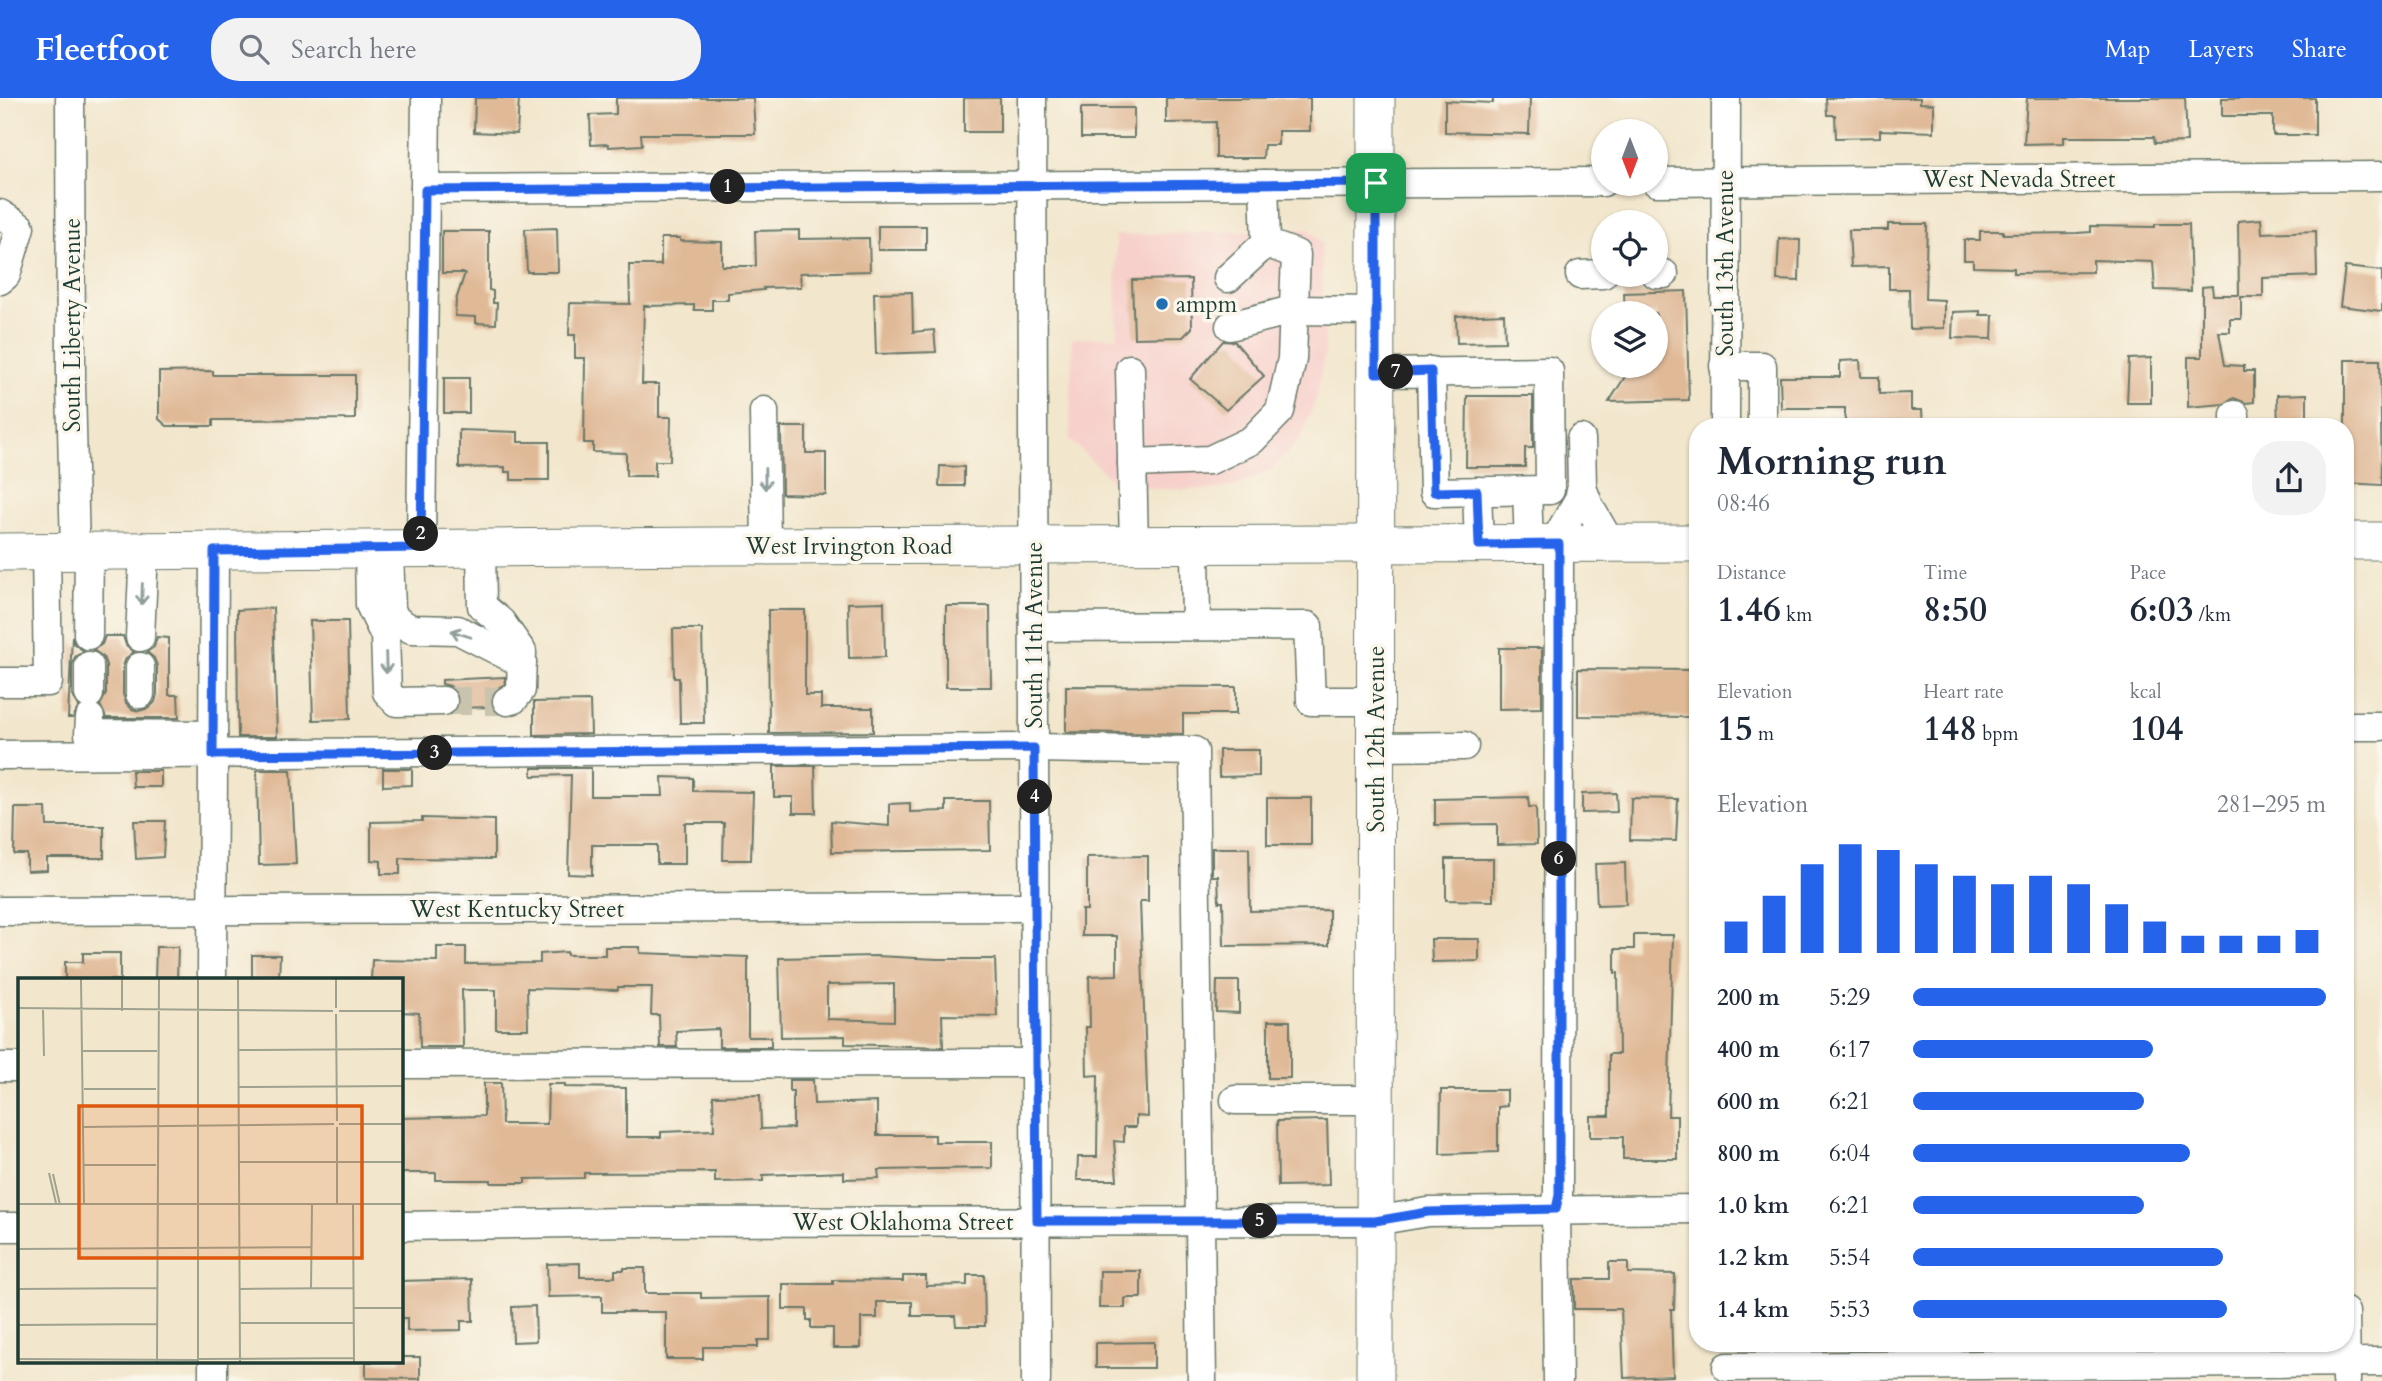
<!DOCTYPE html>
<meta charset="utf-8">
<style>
:root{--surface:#fff;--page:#f2f2f3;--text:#1f2937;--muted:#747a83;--accent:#2563eb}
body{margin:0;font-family:Cardo,serif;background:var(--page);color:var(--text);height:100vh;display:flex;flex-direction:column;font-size:26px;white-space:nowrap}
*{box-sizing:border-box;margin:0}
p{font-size:23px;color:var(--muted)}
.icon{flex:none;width:38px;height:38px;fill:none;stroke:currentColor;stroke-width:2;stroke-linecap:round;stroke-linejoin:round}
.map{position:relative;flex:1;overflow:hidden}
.details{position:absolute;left:1689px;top:320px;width:665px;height:934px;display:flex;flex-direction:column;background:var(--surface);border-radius:28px;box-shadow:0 2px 5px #0004}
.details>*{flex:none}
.needle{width:46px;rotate:180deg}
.controls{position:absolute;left:1591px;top:21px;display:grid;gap:14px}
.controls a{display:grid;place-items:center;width:77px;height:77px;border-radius:50%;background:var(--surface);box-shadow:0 2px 5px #0004;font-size:35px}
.pin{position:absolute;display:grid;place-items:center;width:60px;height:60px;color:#fff;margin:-30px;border-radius:14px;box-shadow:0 4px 10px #0006}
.km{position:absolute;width:35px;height:35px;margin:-18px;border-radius:50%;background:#222;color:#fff;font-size:19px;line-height:35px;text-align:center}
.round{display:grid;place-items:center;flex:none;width:74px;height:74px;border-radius:28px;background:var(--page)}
.head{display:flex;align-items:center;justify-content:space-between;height:119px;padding:0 28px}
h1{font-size:38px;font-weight:700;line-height:52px}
.stats{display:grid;grid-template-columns:repeat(3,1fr);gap:10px;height:119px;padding:7px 28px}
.stats div{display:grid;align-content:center}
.stats b{font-size:35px;font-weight:700}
.stats small{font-size:19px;font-weight:400}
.stats p{font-size:19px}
.chart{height:196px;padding:14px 28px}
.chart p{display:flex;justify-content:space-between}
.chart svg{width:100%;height:126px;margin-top:7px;stroke:var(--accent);stroke-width:6}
ul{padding:0 28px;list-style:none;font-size:23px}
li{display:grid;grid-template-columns:112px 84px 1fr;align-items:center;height:52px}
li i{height:18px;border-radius:9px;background:var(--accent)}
header{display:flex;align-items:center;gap:42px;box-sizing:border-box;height:98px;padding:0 35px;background:var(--accent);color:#fff}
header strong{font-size:33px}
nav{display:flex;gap:38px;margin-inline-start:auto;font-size:24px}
.search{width:490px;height:63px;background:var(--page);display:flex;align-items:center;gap:18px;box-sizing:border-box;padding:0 24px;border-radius:28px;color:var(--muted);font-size:26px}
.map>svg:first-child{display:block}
</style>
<header>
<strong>Fleetfoot</strong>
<div class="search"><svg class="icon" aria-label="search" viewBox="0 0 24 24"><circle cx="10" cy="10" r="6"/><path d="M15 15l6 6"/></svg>Search here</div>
<nav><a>Map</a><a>Layers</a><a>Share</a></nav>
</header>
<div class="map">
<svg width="2382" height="1283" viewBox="0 0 2382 1283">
<rect width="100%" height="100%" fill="#fbf7ec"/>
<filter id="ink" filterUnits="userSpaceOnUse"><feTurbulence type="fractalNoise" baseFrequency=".0143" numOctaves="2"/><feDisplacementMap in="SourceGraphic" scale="14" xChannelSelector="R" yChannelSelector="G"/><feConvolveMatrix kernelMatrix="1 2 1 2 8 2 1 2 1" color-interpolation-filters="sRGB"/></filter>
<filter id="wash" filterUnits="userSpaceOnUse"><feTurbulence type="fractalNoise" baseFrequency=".00686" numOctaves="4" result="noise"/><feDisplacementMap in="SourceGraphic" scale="28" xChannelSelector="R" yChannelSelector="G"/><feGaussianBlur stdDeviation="1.57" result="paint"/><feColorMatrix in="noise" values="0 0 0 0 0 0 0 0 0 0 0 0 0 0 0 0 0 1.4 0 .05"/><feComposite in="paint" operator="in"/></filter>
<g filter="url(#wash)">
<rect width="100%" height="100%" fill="#f2e6cc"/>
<polygon fill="#f7d0cb" points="1309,131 1321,144 1325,252 1317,298 1300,341 1272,371 1236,388 1211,392 1160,391 1115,385 1070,342 1072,240 1117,239 1116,137"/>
<g id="blocks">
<g fill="#e0b997" fill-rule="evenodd">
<polygon points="475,0 519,0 517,36 474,34"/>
<polygon points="616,0 753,0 755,36 641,36 642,47 609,49 608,46 591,47 590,17 616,16"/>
<rect x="964" y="0" width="36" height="34"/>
<polygon points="1166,0 1310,0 1310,33 1278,33 1278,47 1264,47 1263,60 1216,60 1216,24 1166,25"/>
<polygon points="1493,0 1530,0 1529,36 1445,34 1445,3 1493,5"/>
<polygon points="1826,0 1920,0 1920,5 1934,6 1934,34 1880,32 1880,39 1836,40 1835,17 1827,17"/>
<polygon points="2027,0 2185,0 2187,44 2155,45 2154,39 2064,39 2064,45 2024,46"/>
<polygon points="2222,0 2315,0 2315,37 2273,37 2273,18 2222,18"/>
<rect x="1081" y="10" width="53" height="30"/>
<polygon points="2261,121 2262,135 2316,133 2317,178 2263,180 2263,199 2241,199 2241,221 2230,221 2230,234 2219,234 2225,267 2244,268 2244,273 2254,273 2254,304 2246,305 2234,300 2224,306 2188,309 2188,259 2202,259 2202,189 2212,188 2213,197 2239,197 2238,123"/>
<polygon points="1888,126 1927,126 1925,201 1944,202 1944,230 1910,231 1909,191 1889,191 1889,168 1851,169 1849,132 1888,132"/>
<polygon points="2155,126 2189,126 2191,193 2155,192 2153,164 2093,162 2093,174 2014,175 2014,170 1973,169 1973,162 1964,162 1964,142 1980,142 1980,133 2003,133 2003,136 2077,135 2091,134 2091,128 2155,129"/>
<rect x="878" y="128" width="48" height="24"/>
<polygon points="557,130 558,174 527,174 525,131"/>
<polygon points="799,132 799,141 869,140 870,173 800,175 801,189 763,190 764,192 728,195 728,202 712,202 712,212 694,212 694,207 644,208 642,286 659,286 659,319 671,319 670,363 655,363 655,378 626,378 626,355 593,354 593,345 584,345 585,260 575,260 575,237 569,237 570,205 630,206 629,167 661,167 661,140 680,140 680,143 722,144 722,168 756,168 755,133"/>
<polygon points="442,133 489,133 489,192 493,193 493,205 497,205 496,226 476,225 476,219 455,218 456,202 465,175 442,175"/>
<polygon points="1779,141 1800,142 1799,183 1777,182"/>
<polygon points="2345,169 2382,173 2382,213 2340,208"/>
<polygon points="1191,181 1192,230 1183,239 1134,240 1132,182"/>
<polygon points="1686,193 1689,302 1609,304 1626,277 1626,268 1656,268 1656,215 1625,215 1624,195"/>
<polygon points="912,194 913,234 934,232 936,254 876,256 874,195"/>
<polygon points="1980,213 1980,217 1993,217 1992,241 1952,240 1953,214"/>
<polygon points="1504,216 1505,244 1457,245 1456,218"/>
<polygon points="1223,243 1235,244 1264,278 1226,312 1190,281"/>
<polygon points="2151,260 2151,305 2127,305 2129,261"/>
<polygon points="1860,262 1861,279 1879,279 1879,296 1911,295 1911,312 1922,312 1923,329 1845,329 1845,310 1781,310 1780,279 1840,279 1840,263"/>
<polygon points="2345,262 2380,262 2382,387 2345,385"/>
<polygon points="213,273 213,277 355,277 355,321 213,322 213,328 167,328 159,321 159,274"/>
<rect x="444" y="280" width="25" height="35"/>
<polygon points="2307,296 2307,329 2278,329 2277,297"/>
<polygon points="1467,298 1533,298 1533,350 1525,350 1525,369 1466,369"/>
<polygon points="781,329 806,329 806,355 826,355 826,397 782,396"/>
<polygon points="459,332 518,334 518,344 549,344 549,382 511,382 511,374 505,374 505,369 459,370"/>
<polygon points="940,368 964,369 964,388 939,388"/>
<polygon points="884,504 885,559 849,560 848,505"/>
<polygon points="946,508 990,508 991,589 946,589"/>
<polygon points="273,510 277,639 238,639 237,512"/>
<polygon points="768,512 805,512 805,597 821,597 821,610 873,610 873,634 769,635"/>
<polygon points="310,523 348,523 350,621 313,622"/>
<polygon points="673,531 702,531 704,625 680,625 679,580 674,580"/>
<polygon points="72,538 74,546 84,553 75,559 72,567 72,597 79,608 73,620 68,620"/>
<polygon points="105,538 123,538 126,547 134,554 126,560 123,568 123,596 126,605 132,611 139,613 149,610 155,604 157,596 157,568 154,560 147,554 154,549 157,539 169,540 169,597 178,597 179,620 106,620 100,607 106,596 106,567 103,559 93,552 102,546"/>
<polygon points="1499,550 1542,550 1542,610 1499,611"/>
<polygon points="1578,571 1693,572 1693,619 1578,618"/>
<polygon points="505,579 505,586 496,591 491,598 492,609 458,610 460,602 457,594 450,588 442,586 442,582"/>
<polygon points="1066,588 1236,589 1236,616 1183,616 1183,636 1066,634"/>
<polygon points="590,603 591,636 534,637 534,604"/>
<polygon points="1219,652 1259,652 1259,678 1219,679"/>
<polygon points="774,668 815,668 816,715 793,715 793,699 774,699"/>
<polygon points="532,670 591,670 591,698 663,698 662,679 693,680 693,693 753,694 751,762 723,762 724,725 685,725 685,766 657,766 657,747 592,747 592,777 568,776 571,677 532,678"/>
<polygon points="383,671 412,671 412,687 383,688"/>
<polygon points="257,672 291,672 296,766 259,767"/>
<polygon points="132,673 161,673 161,689 133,689"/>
<polygon points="1616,695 1617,714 1582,715 1582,696"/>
<polygon points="1528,699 1529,709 1536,709 1537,746 1497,747 1497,726 1435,727 1435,701"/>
<rect x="1267" y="700" width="44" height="47"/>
<polygon points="1631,700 1678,701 1676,743 1630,742"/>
<polygon points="946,703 989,703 990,752 832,754 831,723 889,728 889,706 910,705 910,714 946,713"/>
<polygon points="15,710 46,710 47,728 104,728 104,760 47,760 47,772 27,773 27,756 14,756"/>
<polygon points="422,720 494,722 494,761 400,760 400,776 381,776 381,763 371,762 371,724 422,723"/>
<polygon points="134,723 165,723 163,759 136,761"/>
<polygon points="1212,750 1249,750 1250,813 1329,812 1329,847 1224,848 1223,804 1219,804 1218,778 1212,778"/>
<polygon points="1148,758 1148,803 1140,803 1148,1019 1136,1018 1136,1029 1124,1029 1124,1044 1114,1043 1117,1082 1077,1082 1078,1059 1097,1059 1098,977 1087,978 1086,929 1090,929 1089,878 1117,877 1117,838 1082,838 1082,812 1087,812 1087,759"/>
<polygon points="1446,761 1493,761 1493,803 1446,802"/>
<polygon points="1625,765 1626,806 1597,807 1595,766"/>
<polygon points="1634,837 1673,837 1668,1018 1677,1018 1677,1061 1623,1061 1623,1039 1590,1039 1590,1018 1609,1018 1609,956 1619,956 1618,875 1615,875 1615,851 1634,851"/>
<polygon points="1431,841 1479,841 1479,863 1432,864"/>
<polygon points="156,849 178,849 177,882 155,882"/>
<polygon points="437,849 466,849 466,866 540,865 540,856 567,854 567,857 605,857 605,849 640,849 640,855 748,859 748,939 771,939 771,949 719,949 719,931 676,933 677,949 660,949 659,917 651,917 652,889 618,889 618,892 527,890 528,931 496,931 496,892 462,892 463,949 420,949 419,915 401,914 401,882 371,882 372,862 437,863"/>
<polygon points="83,855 120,855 120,882 65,882 65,864 83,864"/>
<polygon points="252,857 280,857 279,882 252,882"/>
<path d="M876,858L937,861H995L997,918L942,917L943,949L845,946V938L781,939L779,860ZM894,886V923L827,921V887Z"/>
<polygon points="1217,883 1239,883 1239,915 1216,914"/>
<rect x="1268" y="923" width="22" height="57"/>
<polygon points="789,982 813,982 814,1006 877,1004 877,1037 935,1037 935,1044 992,1044 992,1070 878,1072 879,1080 844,1081 844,1074 763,1077 763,1083 715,1084 715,1074 584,1075 584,1080 525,1081 525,1085 491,1085 491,1082 436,1082 436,1075 401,1075 401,1020 484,1018 484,985 501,985 502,1026 547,1026 548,986 565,986 565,989 626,990 626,1039 661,1039 661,1034 714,1032 713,998 760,997 761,1031 793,1030 793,993 789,993"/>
<polygon points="1441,992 1507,992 1507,1008 1498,1009 1498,1054 1440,1056"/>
<polygon points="1327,1022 1329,1087 1278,1088 1277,1023"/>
<polygon points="1609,1164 1628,1164 1628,1175 1675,1176 1674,1211 1671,1211 1673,1278 1624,1280 1621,1211 1574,1211 1574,1181 1609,1181"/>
<polygon points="580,1165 580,1179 615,1179 615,1172 624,1172 624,1170 645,1170 645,1195 701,1195 701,1200 770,1199 770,1242 758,1242 758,1249 703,1249 703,1261 666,1261 666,1214 602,1214 602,1198 548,1199 547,1166"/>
<polygon points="1100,1173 1141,1173 1141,1200 1125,1200 1125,1210 1099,1210"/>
<polygon points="967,1177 984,1177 985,1228 956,1228 955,1218 912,1218 912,1204 877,1204 877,1220 861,1220 861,1250 833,1250 833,1230 811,1230 811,1222 807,1222 807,1211 783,1211 783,1186 833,1186 833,1182 903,1183 903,1178 926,1178 926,1188 967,1187"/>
<polygon points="472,1181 473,1223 461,1223 461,1232 407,1233 407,1220 401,1220 401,1183"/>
<polygon points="535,1208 536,1243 513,1244 512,1209"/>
<polygon points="1154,1244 1154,1270 1096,1270 1096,1245"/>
<polygon points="401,1259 420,1259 420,1281 366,1280 366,1264 401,1264"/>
</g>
</g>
</g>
<g filter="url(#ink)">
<use href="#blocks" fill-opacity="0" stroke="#697869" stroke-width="2"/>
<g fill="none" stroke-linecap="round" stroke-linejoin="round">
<polyline stroke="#c8c4ae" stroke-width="28" stroke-dasharray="28 14" stroke-linecap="butt" points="443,603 507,603"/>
<g stroke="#697869" stroke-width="31">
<g id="minor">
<polyline points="70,0 71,288 75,453"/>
<polyline points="1032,0 1036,1283"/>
<polyline points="1656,84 2382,78"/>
<polyline points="425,91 1603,84"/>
<polyline points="0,116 20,129 6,177 0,182"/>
<polyline points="1656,176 1664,176"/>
<polyline points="1580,177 1603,176"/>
<polyline points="1228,180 1266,145 1264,86"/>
<polyline points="1230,228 1292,212 1376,213"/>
<polyline points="1724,268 1762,268 1762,329"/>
<polyline points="1130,271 1134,448"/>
<polyline points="1376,275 1549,273 1550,392 1434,394 1431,273"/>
<polyline points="764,313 766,449"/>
<polyline points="2235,317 2235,329"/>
<polyline points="1725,329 1726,0"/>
<polyline points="1132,365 1210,362 1252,342 1280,313 1292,261 1296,156 1266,145"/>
<polyline points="1582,389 1589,408 1611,446"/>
<polyline points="1477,393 1479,447"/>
<polyline points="1527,393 1529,446"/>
<polyline points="1553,446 1579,401 1582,389 1581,341"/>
<polyline points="1195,448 1196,528"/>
<polyline points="421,450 426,0"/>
<polyline points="481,450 482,508 501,524 522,554 521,592 514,601 507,603"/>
<polyline points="369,451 370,507 385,538 387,594 396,604 443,603"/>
<polyline points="389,451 391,512 396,522 411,531 458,532 522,565"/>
<polyline points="1034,529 1308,528 1311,603 1376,603"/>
<polyline points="88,537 89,453"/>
<polyline points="140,539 144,453"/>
<polyline points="89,568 89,596"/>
<polyline points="140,569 140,596"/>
<polyline points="0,584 48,584 46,453"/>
<polyline points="90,620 89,636 213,637"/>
<polyline points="2345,628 2382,628"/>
<polyline points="1376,649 1464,648"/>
<polyline points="0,657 1034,650 1194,653 1202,1283"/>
<polyline points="0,813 1035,809"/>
<polyline points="212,882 214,453"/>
<polyline points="401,966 1036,965"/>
<polyline points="0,969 19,969"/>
<polyline points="1235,1002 1376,1002"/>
<polyline points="401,1128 626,1124 1375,1123 1428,1114 1698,1111"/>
<polyline points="0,1129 19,1129"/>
<polyline points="2345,1214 2346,1283"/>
<polyline points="213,1264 213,1283"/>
<polyline points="1727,1269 2382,1264"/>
<polyline points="1558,1283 1556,1111 1558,1097 1559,446"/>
</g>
</g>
<g stroke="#697869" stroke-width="39">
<g id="major">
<polyline points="2345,443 2382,443"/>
<polyline points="0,454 715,448 1698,445"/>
<polyline points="1375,1283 1376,0"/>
</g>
</g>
<use href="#minor" stroke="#fff" stroke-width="28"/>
<use href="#major" stroke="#fff" stroke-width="37"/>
</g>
<defs><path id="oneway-shaft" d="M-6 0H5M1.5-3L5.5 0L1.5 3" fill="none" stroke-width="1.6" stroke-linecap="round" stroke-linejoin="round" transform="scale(1.75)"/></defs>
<g stroke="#8f9e9a">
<use href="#oneway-shaft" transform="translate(765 381) rotate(89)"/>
<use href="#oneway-shaft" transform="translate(142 496) rotate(92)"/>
<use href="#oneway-shaft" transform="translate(461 536) rotate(-162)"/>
<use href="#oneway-shaft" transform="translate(386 565) rotate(88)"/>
</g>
</g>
<g fill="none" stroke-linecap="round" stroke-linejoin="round" filter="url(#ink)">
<g stroke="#fff" stroke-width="14">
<polygon id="route" points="1376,85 1376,275 1431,273 1434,394 1477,393 1479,447 1559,446 1559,1097 1556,1111 1428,1114 1375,1123 1037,1123 1034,650 213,657 214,453 421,450 425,92"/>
</g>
<use href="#route" stroke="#2563eb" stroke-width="9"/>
</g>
<circle fill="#1f6fb2" stroke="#fbf7ec" stroke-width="2.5" cx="1162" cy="206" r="7"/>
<g text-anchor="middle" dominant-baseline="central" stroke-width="7" stroke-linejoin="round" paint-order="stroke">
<g font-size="23" fill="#1f3d34" stroke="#fbf7ec">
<text x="2019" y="81">West Nevada Street</text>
<text transform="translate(1725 165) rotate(-90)">South 13th Avenue</text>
<text transform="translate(72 227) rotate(-90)">South Liberty Avenue</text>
<text x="849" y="448">West Irvington Road</text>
<text transform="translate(1034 537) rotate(-90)">South 11th Avenue</text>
<text transform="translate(1376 641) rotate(-90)">South 12th Avenue</text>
<text x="517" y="811">West Kentucky Street</text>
<text x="903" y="1124">West Oklahoma Street</text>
</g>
<g font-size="23" fill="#1f3d34" stroke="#fbf7ec" text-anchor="start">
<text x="1176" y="206">ampm</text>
</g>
</g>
<g transform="translate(18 880)">
<rect width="385" height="385" fill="#f2e6cc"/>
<path fill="none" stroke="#9ea28f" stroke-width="2" d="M63,1L66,227M180,1V384M220,1L222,384M0,30L315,33M318,30V1M25,32L26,78M104,33V1M321,33H385M318,36L319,143M221,72L385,71M65,73H139M221,109L385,108M66,111H138M321,146H385M65,149L316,146M221,184H385M66,187H138M31,195L38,225M35,196L42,227M0,226H385M319,226V149M335,226L336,384M0,271L294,269M293,310L294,227M0,311L139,310M221,311L336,310M336,330H385M222,345H336M0,347L139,346M0,381L179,382M180,381L336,380M139,384L141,1"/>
<path fill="#de580e" fill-opacity="0.15" stroke="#de580e" stroke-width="3.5" d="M61,128H344V280H61Z"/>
<rect width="385" height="385" fill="none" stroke="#1f3d34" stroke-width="3.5"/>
</g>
</svg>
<div class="controls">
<a><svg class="needle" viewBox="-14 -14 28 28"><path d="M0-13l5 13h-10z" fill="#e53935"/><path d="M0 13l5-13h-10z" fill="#747a83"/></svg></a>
<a><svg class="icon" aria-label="locate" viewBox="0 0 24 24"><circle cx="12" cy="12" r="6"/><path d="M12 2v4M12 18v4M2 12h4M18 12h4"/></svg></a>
<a><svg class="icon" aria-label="layers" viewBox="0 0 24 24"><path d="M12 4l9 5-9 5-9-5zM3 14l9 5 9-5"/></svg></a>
</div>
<div class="pin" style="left:1376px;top:85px;background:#1e9e55"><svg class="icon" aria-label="arrive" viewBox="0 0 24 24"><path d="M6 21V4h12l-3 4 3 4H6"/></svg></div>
<b class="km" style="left:728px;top:89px">1</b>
<b class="km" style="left:421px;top:436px">2</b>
<b class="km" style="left:435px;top:655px">3</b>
<b class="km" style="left:1035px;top:699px">4</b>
<b class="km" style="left:1260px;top:1123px">5</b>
<b class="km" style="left:1559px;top:761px">6</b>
<b class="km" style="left:1396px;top:274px">7</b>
<section class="details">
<div class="head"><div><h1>Morning run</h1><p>08:46</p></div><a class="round"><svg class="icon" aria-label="share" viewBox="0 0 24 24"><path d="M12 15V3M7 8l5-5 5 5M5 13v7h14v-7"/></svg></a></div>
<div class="stats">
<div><p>Distance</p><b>1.46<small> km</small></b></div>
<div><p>Time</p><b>8:50</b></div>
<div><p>Pace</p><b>6:03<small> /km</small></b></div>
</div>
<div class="stats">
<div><p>Elevation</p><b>15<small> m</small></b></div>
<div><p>Heart rate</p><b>148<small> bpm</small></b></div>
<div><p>kcal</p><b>104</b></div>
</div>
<div class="chart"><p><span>Elevation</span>281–295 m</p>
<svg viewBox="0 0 160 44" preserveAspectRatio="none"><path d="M5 44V33M15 44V24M25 44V13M35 44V6M45 44V8M55 44V13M65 44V17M75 44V20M85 44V17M95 44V20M105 44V27M115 44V33M125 44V38M135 44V38M145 44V38M155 44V36"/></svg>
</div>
<ul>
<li><b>200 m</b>5:29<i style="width:100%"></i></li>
<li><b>400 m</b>6:17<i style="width:58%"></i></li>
<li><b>600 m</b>6:21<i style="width:56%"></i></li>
<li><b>800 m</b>6:04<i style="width:67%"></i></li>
<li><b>1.0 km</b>6:21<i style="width:56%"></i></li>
<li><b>1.2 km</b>5:54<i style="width:75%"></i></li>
<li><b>1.4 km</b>5:53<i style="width:76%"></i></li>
</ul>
</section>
</div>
